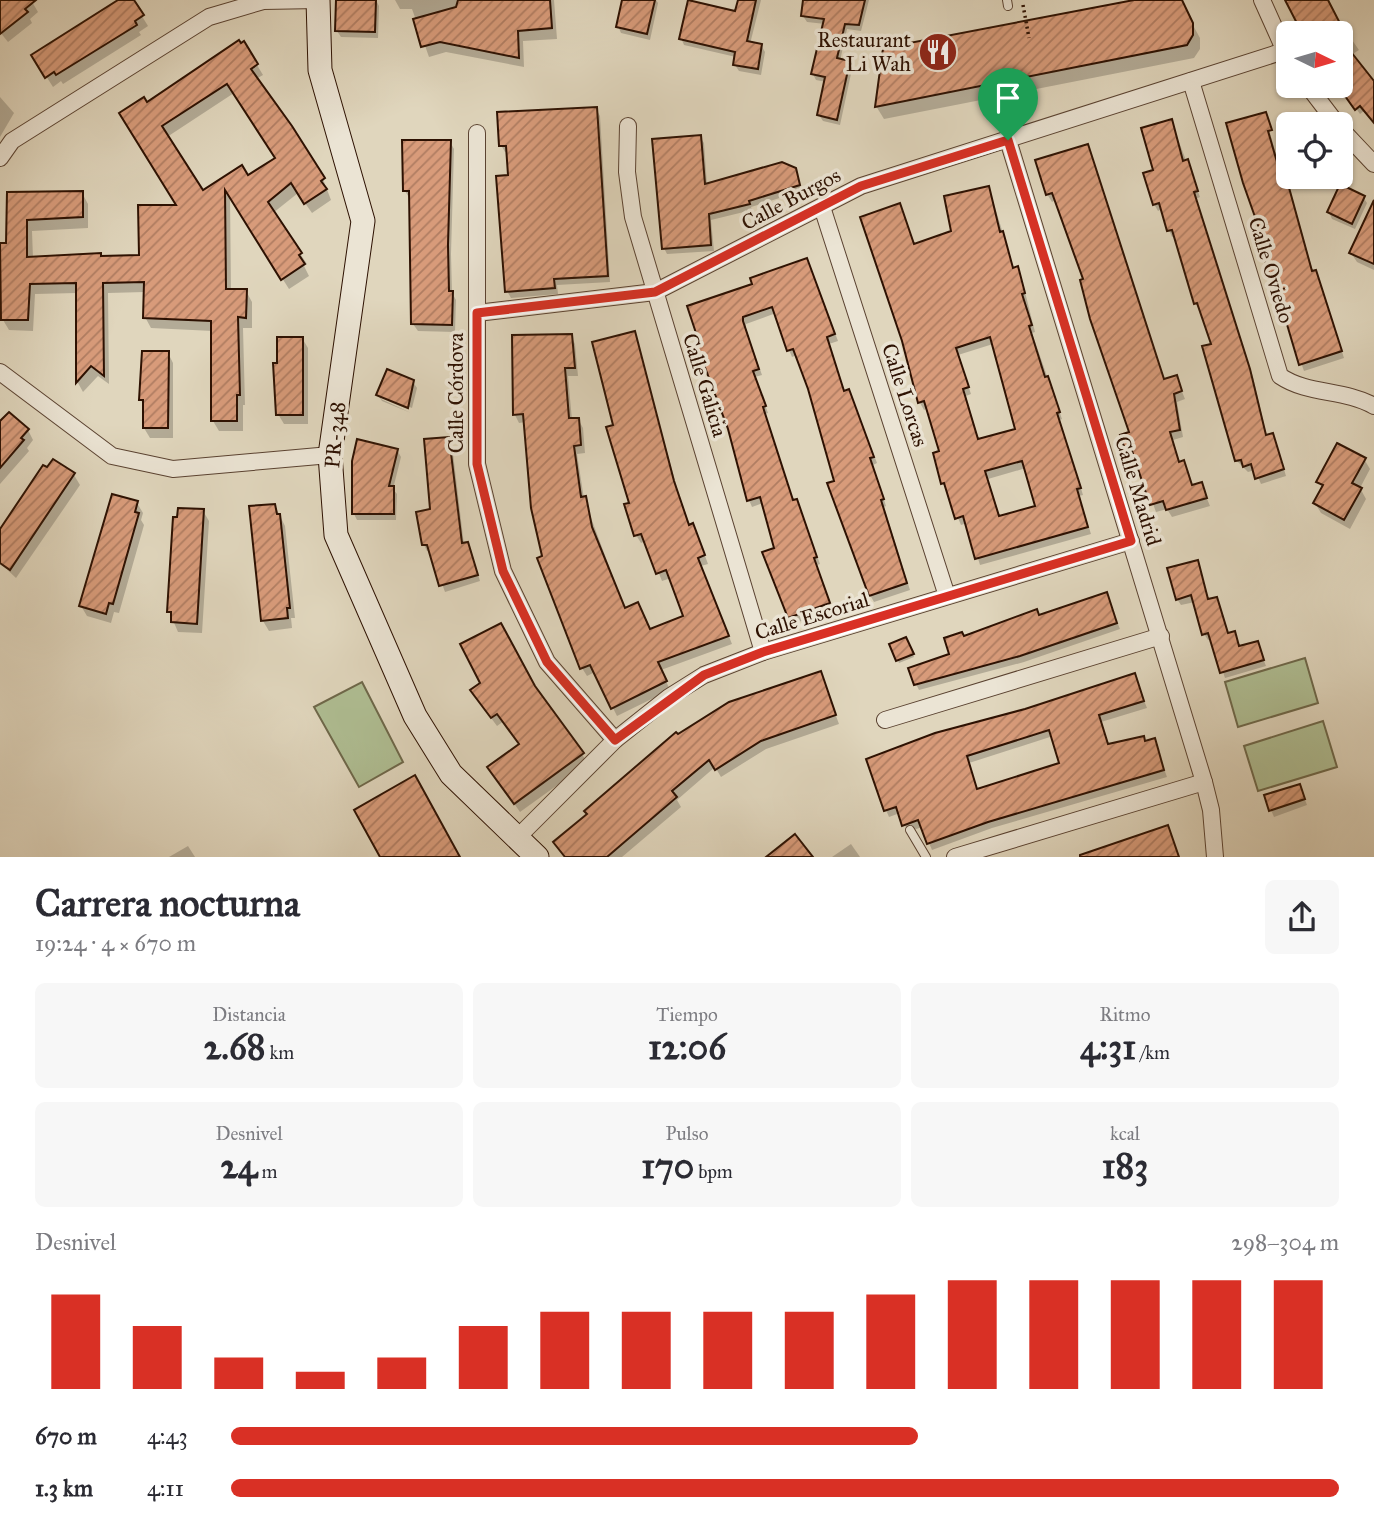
<!DOCTYPE html>
<html lang="es">
<meta charset="utf-8">
<style>
:root{--surface:#fff;--page:#f7f7f7;--text:#2b2b33;--muted:#7c7c81;--accent:#d93025}
body{margin:0;font-family:"IM FELL Great Primer",serif;background:var(--page);color:var(--text);height:100vh;display:flex;flex-direction:column;font-size:26px;white-space:nowrap}
*{box-sizing:border-box;margin:0}
p{font-size:23px;color:var(--muted)}
.icon{flex:none;width:38px;height:38px;fill:none;stroke:currentColor;stroke-width:2;stroke-linecap:round;stroke-linejoin:round}
.map{position:relative;height:857px;overflow:hidden}
.side{display:flex;flex-direction:column;background:var(--surface);flex:1}
.side>*{flex:none}
.needle{width:46px;rotate:95deg}
.fabs{position:absolute;left:1276px;top:21px;display:grid;gap:14px}
.fabs a{display:grid;place-items:center;width:77px;height:77px;border-radius:10px;background:var(--surface);box-shadow:0 2px 5px #0004;font-size:35px}
.pin{position:absolute;display:grid;place-items:center;width:60px;height:60px;color:#fff;margin:-72px -30px;border-radius:50% 50% 50% 0;rotate:-45deg;box-shadow:0 0 7px #0007}
.pin .icon{rotate:45deg}
.round{display:grid;place-items:center;flex:none;width:74px;height:74px;border-radius:10px;background:var(--page)}
.headline{display:flex;align-items:center;justify-content:space-between;height:119px;padding:0 35px}
h1{font-size:38px;font-weight:800;line-height:52px}
.metrics{display:grid;grid-template-columns:repeat(3,1fr);gap:10px;height:119px;padding:7px 35px}
.metrics div{display:grid;align-content:center;border-radius:10px;background:var(--page);text-align:center}
.metrics b{font-size:35px;font-weight:800}
.metrics small{font-size:19px;font-weight:400}
.metrics p{font-size:19px}
.chart{height:196px;padding:14px 35px}
.chart p{display:flex;justify-content:space-between}
.chart svg{width:100%;height:126px;margin-top:7px;stroke:var(--accent);stroke-width:6}
ul{padding:0 35px;list-style:none;font-size:23px}
li{display:grid;grid-template-columns:112px 84px 1fr;align-items:center;height:52px}
li i{height:18px;border-radius:9px;background:var(--accent)}
.map>svg:first-child{display:block}
</style>
<div class="map">
<svg width="1374" height="857" viewBox="0 0 1374 857">
<defs>
<pattern id="building-hatch" width="6" height="6" patternUnits="userSpaceOnUse" patternTransform="scale(1.75)"><rect width="6" height="6" fill="#d89b7a"/><path d="M-1 1l2-2M0 6l6-6M5 7l2-2" fill="none" stroke="#b07d62"/></pattern>
</defs>
<rect width="100%" height="100%" fill="#e0d6bd"/>
<filter id="stains"><feTurbulence type="fractalNoise" baseFrequency=".00286" numOctaves="4"/><feColorMatrix values="0 0 0 0 .2 0 0 0 0 .09 0 0 0 0 .02 0 0 0 .5 -.17"/></filter>
<radialGradient id="worn" r=".72"><stop offset=".6" stop-color="#630" stop-opacity="0"/><stop offset="1" stop-color="#630" stop-opacity=".3"/></radialGradient>
<g fill="#afbe93" stroke="#6e684a" stroke-width="2">
<polygon points="1305,658 1318,703 1238,727 1225,682"/>
<polygon points="362,682 403,762 359,787 314,707"/>
<polygon points="1323,721 1337,767 1258,791 1244,746"/>
</g>
<g fill="#0003" fill-rule="evenodd">
<polygon points="0,0 31,0 38,12 30,19 32,23 8,42 0,32"/>
<polygon points="121,0 132,0 148,26 139,32 141,35 63,84 61,81 53,87 39,65"/>
<polygon points="338,0 376,0 379,6 378,38 341,37 337,31"/>
<polygon points="395,0 554,0 557,39 523,41 524,67 446,52 429,57 412,9 400,9"/>
<polygon points="624,0 656,0 658,3 650,40 621,33 618,26"/>
<polygon points="740,0 761,0 750,44 761,45 765,52 761,75 739,71 735,65 736,57 684,45 681,38 736,13"/>
<polygon points="805,0 869,0 861,31 847,29 840,61 849,63 852,69 840,125 823,121 819,115 826,82 816,80 813,74 825,24 807,22 803,16"/>
<polygon points="1143,0 1179,0 1200,38 1200,49 1194,58 884,119 876,106"/>
<polygon points="1336,17 1359,50 1351,55 1374,85 1374,123 1364,111 1360,114 1340,85 1340,33"/>
<path d="M257,65L263,75L256,79L323,179L331,200L312,213L298,193L273,213L307,264L304,266L309,276L289,289L230,196L231,291H246L252,302V328H243L245,405H243V431H219L213,421V331L151,328L145,317V292L108,293L109,384L98,376L83,392L78,383L77,293L35,294L33,331L9,330L3,320L8,193H82L88,204V228L32,231L33,259L141,257L178,207L146,104ZM234,93L277,159L248,177L202,193L167,137Z"/>
<polygon points="0,97 14,113 0,137"/>
<polygon points="596,109 600,116 610,282 557,285 558,294 511,298 507,291 508,152 505,152 501,145"/>
<polygon points="1265,114 1285,188 1287,187 1291,193 1313,272 1318,278 1344,358 1304,371 1276,294 1263,232"/>
<polygon points="1171,121 1200,197 1196,199 1253,377 1267,437 1272,435 1276,442 1286,476 1261,484 1255,470 1248,472 1237,461 1213,345 1201,309 1196,304 1176,236 1172,237 1169,230 1162,209 1158,211 1154,204 1155,171"/>
<polygon points="700,137 704,143 707,185 794,170 802,191 751,207 752,210 711,220 714,251 667,254 664,248"/>
<polygon points="450,142 454,149 451,254 452,293 456,300 455,332 418,331 413,324 410,199 405,191"/>
<polygon points="1091,154 1165,381 1176,377 1185,399 1177,402 1183,437 1173,440 1180,464 1184,463 1188,470 1193,486 1201,484 1210,506 1172,517 1167,509 1156,512 1135,455 1131,456 1126,449 1131,434 1085,280 1056,200 1052,202 1047,194"/>
<path d="M989,188L1014,269L1021,276L1035,332L1032,333L1062,419L1060,420L1083,495L1079,496L1091,534L980,565L967,523L961,525L943,483L935,454L941,452L928,408L924,410L920,403L904,341L900,205L915,246L953,233ZM993,344L1017,430L979,441L966,396L971,394L958,355ZM1026,468L1038,507L1000,517L988,479Z"/>
<polygon points="1363,197 1367,203 1355,229 1332,219 1329,212"/>
<polygon points="1374,230 1374,270 1357,262 1351,253"/>
<polygon points="810,267 838,341 829,344 845,392 848,391 852,398 877,463 873,465 886,506 884,507 910,590 874,602 870,595 809,388 797,355 792,357 789,350 776,313 746,324 746,329 762,375 755,377 768,413 765,414 793,501 800,507 820,564 817,565 832,610 793,624 763,503 752,507 749,500 730,428 699,348"/>
<polygon points="634,333 678,491 690,526 697,534 708,564 701,566 732,644 661,670 670,690 617,716 595,672 587,676 582,668 550,593 539,559 543,557 526,422 519,423 515,415 571,336 575,344 578,376 568,376 572,420 578,419 583,428 585,453 577,454 584,499 625,609 651,630 685,617 671,578 662,581 646,541 641,543 636,535 616,426"/>
<polygon points="302,338 308,348 308,424 284,424 278,414"/>
<polygon points="168,353 173,363 173,438 150,438 144,428 144,406 141,400"/>
<polygon points="413,382 417,388 412,408 381,395 381,399 411,413 382,401 378,395"/>
<polygon points="0,424 28,430 33,440 27,448 29,451 0,484"/>
<polygon points="448,439 452,445 464,545 467,544 471,550 480,581 445,592 430,551 427,551 424,545"/>
<polygon points="397,450 401,457 393,489 397,494 396,520 357,520 354,514"/>
<polygon points="1364,459 1370,469 1360,488 1366,499 1350,529 1321,513 1315,503 1323,489 1318,481"/>
<polygon points="74,475 80,485 16,578 0,563 0,532"/>
<polygon points="137,503 143,513 141,520 144,525 119,613 114,612 111,623 87,616 81,606"/>
<polygon points="275,506 285,526 295,618 291,618 292,628 269,631 263,621 251,508"/>
<polygon points="203,511 209,521 202,633 178,632 169,611"/>
<polygon points="1197,562 1209,601 1216,599 1220,605 1229,635 1234,633 1240,647 1257,643 1266,666 1225,678 1212,639 1208,640 1204,634 1195,602 1181,605 1177,599"/>
<polygon points="1106,594 1120,629 1024,662 919,690 916,684 951,655 964,638"/>
<polygon points="906,639 914,657 899,663 891,645"/>
<polygon points="820,673 839,724 766,749 721,777 715,767 677,800 681,807 622,857 565,857 560,851 555,843"/>
<path d="M1134,675L1147,708L1101,722L1109,746L1154,740L1167,777L992,828L932,850L922,827L908,832L900,813L889,817L886,810L1026,711ZM1053,736L1061,764L978,791L969,763Z"/>
<polygon points="482,683 535,689 588,763 520,812 495,776 521,745 504,721 497,726 477,699"/>
<polygon points="1302,792 1307,805 1274,817 1271,810"/>
<polygon points="851,844 860,857 832,857"/>
<polygon points="188,846 195,857 169,857"/>
</g>
<g fill="url(#building-hatch)" stroke="#2d1102" stroke-width="2" fill-rule="evenodd">
<polygon points="0,0 36,0 25,9 28,12 0,34"/>
<polygon points="118,0 134,0 144,15 135,21 137,25 56,75 54,72 45,78 31,55"/>
<polygon points="336,0 376,0 375,32 335,31"/>
<polygon points="458,0 550,0 552,28 518,31 519,58 440,42 421,47 413,19 456,7"/>
<polygon points="622,0 655,0 647,34 616,27"/>
<polygon points="688,0 735,11 738,0 756,0 747,41 762,44 758,69 733,65 735,52 679,39"/>
<polygon points="803,0 865,0 859,25 845,24 837,58 850,61 837,120 817,115 825,77 811,74 824,19 801,16"/>
<polygon points="1134,0 1182,0 1193,23 1193,35 1187,45 875,107 883,48"/>
<polygon points="1285,0 1328,0 1345,33 1302,33"/>
<polygon points="1340,38 1374,81 1374,123 1360,106 1355,110 1340,89"/>
<path d="M239,40L241,43L244,41L258,64L251,69L292,126L325,178L321,181L327,189L304,204L291,183L268,202L302,253L299,255L305,264L281,280L225,190L226,289H247L246,318L238,317L240,395H237V421H211V321L143,318L144,282L103,283L104,376L91,366L76,383V283L30,284L28,320H1L0,243H6L7,192L83,191V217L27,220V257L101,253V256L139,255L138,205H176L119,113L144,97L147,102ZM227,84L275,158L248,175L242,165L203,190L162,126Z"/>
<polygon points="597,107 608,276 554,279 555,288 505,292 496,176 508,175 506,146 499,146 497,112"/>
<polygon points="1266,112 1272,130 1268,131 1284,186 1288,184 1312,271 1316,270 1342,351 1299,365 1278,294 1275,295 1257,232 1260,231 1243,183 1226,123"/>
<polygon points="1172,119 1183,161 1188,159 1198,191 1194,192 1250,369 1266,435 1273,433 1284,469 1255,479 1251,464 1243,467 1241,460 1235,461 1202,346 1211,344 1197,303 1194,304 1172,230 1167,231 1159,203 1153,205 1143,173 1153,170 1141,128"/>
<polygon points="701,135 705,184 782,162 796,168 800,185 749,201 750,204 709,214 711,245 662,249 652,139"/>
<polygon points="402,140 451,140 448,245 449,291 453,291 452,325 411,324 409,191 403,191"/>
<polygon points="1088,144 1164,379 1177,375 1182,391 1174,394 1180,430 1170,432 1179,462 1184,460 1192,485 1202,482 1207,498 1166,510 1163,501 1150,505 1131,448 1125,449 1120,435 1129,432 1090,319 1080,280 1083,279 1052,193 1046,195 1035,160"/>
<polygon points="1340,184 1365,196 1352,224 1327,212"/>
<path d="M989,186L1000,232L1003,231L1013,268L1018,266L1025,293L1022,294L1032,325L1029,326L1045,377L1048,376L1060,412L1057,413L1081,488L1077,489L1088,527L975,559L963,516L955,519L944,483L941,484L933,453L939,451L924,401L918,403L902,341L860,217L900,203L914,244L951,231L944,196ZM990,337L1015,429L978,439L963,389L969,387L956,348ZM1022,461L1035,506L999,516L985,471Z"/>
<polygon points="1374,200 1374,264 1349,253"/>
<polygon points="807,258 835,334 827,337 844,391 849,389 874,457 870,458 884,499 881,500 907,583 869,596 827,483 834,481 808,389 793,349 787,351 772,307 743,317 743,321 759,369 753,371 766,406 763,407 793,500 797,499 817,557 814,558 830,603 788,618 762,552 774,548 760,497 747,501 728,429 697,346 700,345 687,306 752,284 750,278"/>
<polygon points="635,331 674,481 689,525 693,523 705,555 698,558 729,636 658,662 667,681 611,709 590,665 580,669 537,558 542,556 531,508 523,414 513,415 512,335 572,334 575,368 565,368 569,418 579,418 581,445 574,446 581,497 586,496 592,527 625,608 638,602 650,629 683,616 666,570 656,574 641,534 634,536 624,504 629,503 606,427 613,425 592,342"/>
<polygon points="277,337 303,337 303,415 276,415 273,363 277,363"/>
<polygon points="142,351 169,351 168,428 143,428 143,400 139,400"/>
<polygon points="387,369 414,380 408,408 376,395"/>
<polygon points="9,412 29,429 21,438 24,440 0,468 0,421"/>
<polygon points="449,437 462,543 468,542 478,575 439,586 427,545 422,545 416,512 430,509 424,439"/>
<polygon points="357,439 398,449 389,486 394,486 394,514 352,514 352,461"/>
<polygon points="1337,443 1366,458 1352,483 1362,488 1344,520 1313,503 1323,485 1316,482"/>
<polygon points="53,459 75,473 10,570 0,563 0,529 43,465 47,467"/>
<polygon points="112,494 138,501 135,512 139,513 113,604 109,603 106,614 79,606"/>
<polygon points="275,504 277,514 280,514 290,608 287,608 288,618 261,621 249,506"/>
<polygon points="178,508 204,509 197,624 171,622 171,612 167,612 173,517 177,517"/>
<polygon points="1198,560 1208,599 1217,597 1228,633 1235,631 1239,646 1258,641 1264,660 1220,673 1208,633 1202,635 1191,595 1176,600 1167,568"/>
<polygon points="1107,592 1117,623 1020,656 914,685 908,668 949,654 944,638 962,632 964,636 1037,609 1039,615"/>
<polygon points="501,623 535,686 584,753 514,804 487,767 519,744 497,714 491,718 470,690 480,683 460,644"/>
<polygon points="906,637 914,654 896,661 889,644"/>
<polygon points="821,671 836,715 761,741 715,770 709,760 672,791 677,797 607,857 565,857 553,842 587,814 584,811 676,732 678,734 729,702"/>
<path d="M1135,673L1144,701L1099,715L1108,744L1144,736L1145,741L1155,738L1164,770L988,822L927,844L918,820L902,826L896,807L884,811L866,759L935,733L1025,709ZM1049,730L1059,763L977,789L967,756Z"/>
<polygon points="415,775 460,857 380,857 354,810"/>
<polygon points="1300,784 1305,799 1269,811 1264,795"/>
<polygon points="1168,825 1179,857 1080,857 1080,855"/>
<polygon points="795,834 813,857 766,857"/>
</g>
<g fill="none" stroke-linecap="round" stroke-linejoin="round">
<g stroke="#5a4231" stroke-width="10">
<g id="lane">
<polyline points="1007,0 1008,6"/>
<polyline points="1000,99 1008,140"/>
<polyline points="910,830 926,857"/>
</g>
</g>
<g stroke="#5a4231" stroke-width="18">
<g id="street">
<polyline points="1262,0 1288,58"/>
<path d="M1191,81L1280,376C1308,395 1344,389 1374,406"/>
<polyline points="1308,86 1337,124"/>
<polyline points="628,126 627,172 633,217 763,652"/>
<polyline points="1340,128 1374,164"/>
<polyline points="477,133 477,464 503,571 547,662 615,740"/>
<polyline points="1008,140 1204,782 1211,810 1215,857"/>
<polyline points="0,158 12,141 209,17 263,1 318,0"/>
<polyline points="822,207 947,596"/>
<polyline points="477,313 655,292 861,186 1284,51"/>
<polyline points="0,372 112,456 173,469 330,455"/>
<polyline points="885,720 1161,636"/>
<polyline points="518,837 615,740 669,697 704,675 763,652 1131,541"/>
<polyline points="955,857 1204,782"/>
</g>
</g>
<g stroke="#2d1102" stroke-width="25">
<polyline id="secondary" points="318,0 320,70 363,221 330,455 336,535 415,716 451,774 537,857"/>
</g>
<polyline stroke="#2d1102" stroke-width="3.5" stroke-dasharray="2 3.5" stroke-linecap="butt" points="1023,5 1029,38"/>
<use href="#lane" stroke="#ebe4d4" stroke-width="8"/>
<use href="#street" stroke="#ebe4d4" stroke-width="16"/>
<use href="#secondary" stroke="#ebe4d4" stroke-width="23"/>
</g>
<g fill="none" stroke-linecap="round" stroke-linejoin="round">
<g stroke="#fff" stroke-width="14">
<polygon id="route" points="1008,140 1131,541 763,652 704,675 615,740 547,662 503,571 477,464 477,313 655,292 861,186"/>
</g>
<use href="#route" stroke="#d93025" stroke-width="9"/>
</g>
<defs>
<g id="restaurant-disc" transform="scale(2.0125)"><circle r="9.5" fill="#8f2418" stroke="#ebe4d4"/><path d="M-5-6h1v4h1v-4h1v4h1v-4h1v5L-1.5 .5V6h-2V.5L-5-1ZM5-6V6H3V1.5H1.5Q1.5-4 5-6Z" fill="#fff"/></g>
</defs>
<g fill-rule="evenodd">
<use href="#restaurant-disc" x="938" y="52"/>
</g>
<g text-anchor="middle" dominant-baseline="central" stroke-width="7" stroke-linejoin="round" paint-order="stroke">
<g font-size="21" fill="#2d1102" stroke="#ebe4d4" text-anchor="end">
<text x="911" y="40">Restaurant<tspan x="911" dy="24">Li Wah</tspan></text>
</g>
<g font-size="21" fill="#2d1102" stroke="#ebe4d4">
<text transform="translate(791 199) rotate(-28)">Calle Burgos</text>
<text transform="translate(1271 270) rotate(73)">Calle Oviedo</text>
<text transform="translate(705 385) rotate(73)">Calle Galicia</text>
<text transform="translate(456 393) rotate(-90)">Calle Córdova</text>
<text transform="translate(905 395) rotate(72)">Calle Lorcas</text>
<text transform="translate(335 435) rotate(-85)">PR-348</text>
<text transform="translate(1138 491) rotate(73)">Calle Madrid</text>
<text transform="translate(812 616) rotate(-17)">Calle Escorial</text>
</g>
</g>
<rect width="100%" height="100%" filter="url(#stains)"/>
<rect width="100%" height="100%" fill="url(#worn)"/>
</svg>
<div class="fabs">
<a><svg class="needle" viewBox="-14 -14 28 28"><path d="M0-13l5 13h-10z" fill="#e53935"/><path d="M0 13l5-13h-10z" fill="#7c7c81"/></svg></a>
<a><svg class="icon" aria-label="locate" viewBox="0 0 24 24"><circle cx="12" cy="12" r="6"/><path d="M12 2v4M12 18v4M2 12h4M18 12h4"/></svg></a>
</div>
<div class="pin" style="left:1008px;top:140px;background:#1e9e55"><svg class="icon" aria-label="arrive" viewBox="0 0 24 24"><path d="M6 21V4h12l-3 4 3 4H6"/></svg></div>
</div>
<section class="side">
<div class="headline"><div><h1>Carrera nocturna</h1><p>19:24 · 4 × 670 m</p></div><a class="round"><svg class="icon" aria-label="share" viewBox="0 0 24 24"><path d="M12 15V3M7 8l5-5 5 5M5 13v7h14v-7"/></svg></a></div>
<div class="metrics">
<div><p>Distancia</p><b>2.68<small> km</small></b></div>
<div><p>Tiempo</p><b>12:06</b></div>
<div><p>Ritmo</p><b>4:31<small> /km</small></b></div>
</div>
<div class="metrics">
<div><p>Desnivel</p><b>24<small> m</small></b></div>
<div><p>Pulso</p><b>170<small> bpm</small></b></div>
<div><p>kcal</p><b>183</b></div>
</div>
<div class="chart"><p><span>Desnivel</span>298–304 m</p>
<svg viewBox="0 0 160 44" preserveAspectRatio="none"><path d="M5 44V11M15 44V22M25 44V33M35 44V38M45 44V33M55 44V22M65 44V17M75 44V17M85 44V17M95 44V17M105 44V11M115 44V6M125 44V6M135 44V6M145 44V6M155 44V6"/></svg>
</div>
<ul>
<li><b>670 m</b>4:43<i style="width:62%"></i></li>
<li><b>1.3 km</b>4:11<i style="width:100%"></i></li>
</ul>
</section>
